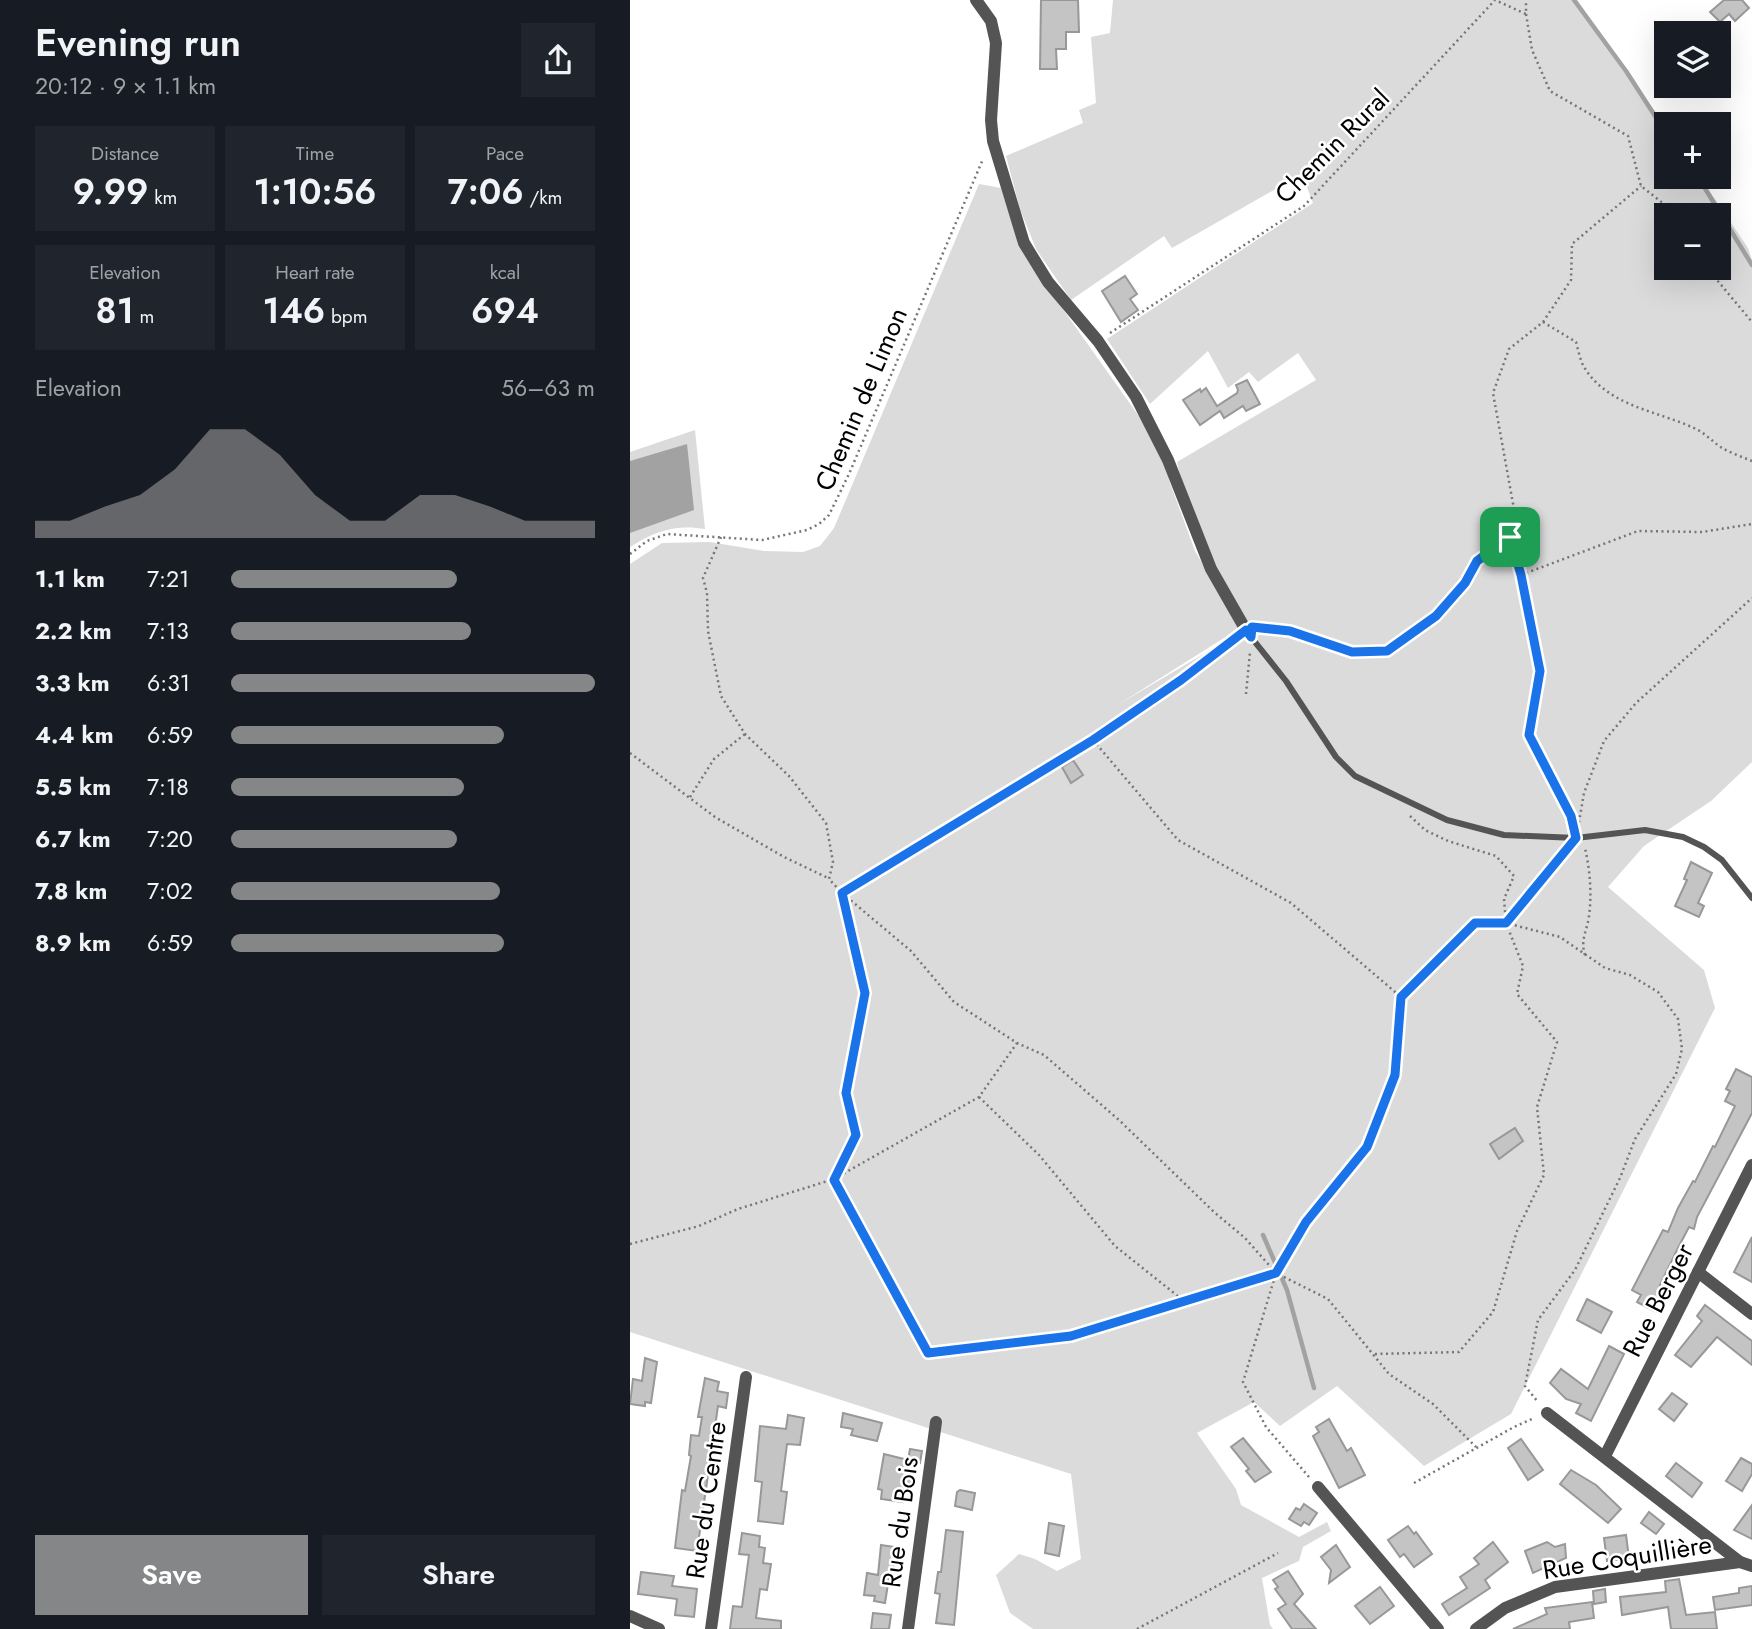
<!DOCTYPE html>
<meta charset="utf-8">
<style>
:root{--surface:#171b24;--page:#20242c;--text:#f1f3f6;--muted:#9ea1a6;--accent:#858687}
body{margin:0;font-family:Jost,sans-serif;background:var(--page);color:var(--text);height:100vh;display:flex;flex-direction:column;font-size:26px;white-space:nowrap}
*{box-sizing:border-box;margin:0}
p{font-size:23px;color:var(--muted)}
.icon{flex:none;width:38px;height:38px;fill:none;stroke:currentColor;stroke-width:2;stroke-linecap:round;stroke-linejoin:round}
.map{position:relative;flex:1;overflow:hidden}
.drawer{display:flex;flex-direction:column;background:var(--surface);width:630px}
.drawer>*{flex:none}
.controls{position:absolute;left:1024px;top:21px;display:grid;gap:14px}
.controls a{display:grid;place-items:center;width:77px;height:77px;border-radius:0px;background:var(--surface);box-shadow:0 7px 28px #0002;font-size:35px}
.pin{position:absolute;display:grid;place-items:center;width:60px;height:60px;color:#fff;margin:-30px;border-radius:14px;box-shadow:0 4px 10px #0006}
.round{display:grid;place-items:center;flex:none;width:74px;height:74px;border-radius:0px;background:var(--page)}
.overview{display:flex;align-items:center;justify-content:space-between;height:119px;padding:0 35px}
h1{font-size:38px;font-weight:600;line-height:52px}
.figures{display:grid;grid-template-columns:repeat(3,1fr);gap:10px;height:119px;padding:7px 35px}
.figures div{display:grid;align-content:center;border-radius:0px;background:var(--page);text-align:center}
.figures b{font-size:35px;font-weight:600}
.figures small{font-size:19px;font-weight:400}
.figures p{font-size:19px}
.chart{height:196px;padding:14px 35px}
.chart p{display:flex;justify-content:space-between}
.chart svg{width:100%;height:126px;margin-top:7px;fill:var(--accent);opacity:.7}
.cta{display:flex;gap:14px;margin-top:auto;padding:14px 35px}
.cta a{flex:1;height:80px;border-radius:0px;background:var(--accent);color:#fff;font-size:28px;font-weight:600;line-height:80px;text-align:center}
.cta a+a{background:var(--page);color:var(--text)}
ul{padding:0 35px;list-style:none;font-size:23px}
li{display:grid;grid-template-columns:112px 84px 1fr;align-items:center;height:52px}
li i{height:18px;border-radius:9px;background:var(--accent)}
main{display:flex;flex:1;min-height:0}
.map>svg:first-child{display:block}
</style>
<main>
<section class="drawer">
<div class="overview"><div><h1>Evening run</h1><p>20:12 · 9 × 1.1 km</p></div><a class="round"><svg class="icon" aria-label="share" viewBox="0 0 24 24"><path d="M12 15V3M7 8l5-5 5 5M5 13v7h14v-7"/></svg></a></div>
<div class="figures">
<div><p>Distance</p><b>9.99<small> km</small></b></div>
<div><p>Time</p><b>1:10:56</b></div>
<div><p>Pace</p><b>7:06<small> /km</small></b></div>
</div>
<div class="figures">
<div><p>Elevation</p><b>81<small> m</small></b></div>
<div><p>Heart rate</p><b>146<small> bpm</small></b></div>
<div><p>kcal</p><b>694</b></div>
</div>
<div class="chart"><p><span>Elevation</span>56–63 m</p>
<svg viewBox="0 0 160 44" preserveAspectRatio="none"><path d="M0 44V38L10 38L20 33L30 29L40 20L50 6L60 6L70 15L80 29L90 38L100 38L110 29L120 29L130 33L140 38L150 38L160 38V44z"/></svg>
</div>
<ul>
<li><b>1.1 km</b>7:21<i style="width:62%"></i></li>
<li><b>2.2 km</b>7:13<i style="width:66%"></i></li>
<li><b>3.3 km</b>6:31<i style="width:100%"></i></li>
<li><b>4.4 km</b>6:59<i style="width:75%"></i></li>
<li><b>5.5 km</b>7:18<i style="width:64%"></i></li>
<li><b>6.7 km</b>7:20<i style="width:62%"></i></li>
<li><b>7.8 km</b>7:02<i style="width:74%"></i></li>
<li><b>8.9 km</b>6:59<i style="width:75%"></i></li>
</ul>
<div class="cta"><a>Save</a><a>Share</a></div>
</section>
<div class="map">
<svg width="1122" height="1629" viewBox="0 0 1122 1629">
<rect width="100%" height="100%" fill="#fff"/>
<g fill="#dbdbdb" fill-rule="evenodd">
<path d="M483,0H947L1036,127V177H1070L1118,248L1122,260V762L1081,801L1014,846L978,887L1074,970L1085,1008L881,1414L794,1466L707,1386L650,1426L624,1402L567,1433L606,1489L611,1505L669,1537L697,1522L701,1531L673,1547L669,1561L632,1578L640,1625L643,1629H403L380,1613L366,1575L389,1554L405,1559L427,1571L451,1559L441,1474L0,1332V564L32,543L80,542L134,551L173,552L190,546L204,528L349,184L371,188L388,241L405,270L523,436L533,453L540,483L565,551L609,626L602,633L486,706L617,628L586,568L556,500L547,462L686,380L668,353L628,382L619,372L598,388L578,351L520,404L477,339L683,203L672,174L542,248L534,236L441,300L406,249L390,209L376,156L453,123L449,110L466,103L461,37L480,33ZM1036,215H1088V268H1036Z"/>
<path d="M65,430L75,529C46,524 25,531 0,547V452Z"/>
</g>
<polygon fill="#a2a2a2" points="57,444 64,510 0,533 0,461"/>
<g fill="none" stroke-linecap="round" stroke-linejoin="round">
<g stroke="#a2a2a2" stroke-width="4.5">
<polyline points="944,0 996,71 1036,133"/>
<polyline points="1068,177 1122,265"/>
<polyline points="633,1235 657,1290 684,1388"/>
</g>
</g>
<g fill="#c4c4c4" stroke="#989898" stroke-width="2">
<polygon points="411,0 448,0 449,32 436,32 436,49 426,49 427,69 410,69"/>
<polygon points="1094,0 1112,0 1119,8 1105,21 1099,14 1090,22 1080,12"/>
<polygon points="495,276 507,294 500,299 508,310 491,322 472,291"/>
<polygon points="617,380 630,404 616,411 613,406 594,418 590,411 570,425 553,400 570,389 571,392 576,388 587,406 607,393 608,390 606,385"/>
<polygon points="443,760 453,775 441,783 432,767"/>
<polygon points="1061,862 1082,873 1068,903 1074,906 1069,917 1045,906 1057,880 1054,879"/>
<polygon points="1106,1069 1122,1077 1122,1113 1067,1217 1064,1229 1059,1227 1048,1248 1030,1285 1035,1288 1024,1311 1007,1302 1011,1295 1002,1290 1033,1230 1038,1232 1048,1208 1063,1181 1065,1182 1083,1146 1085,1147 1105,1106 1095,1101 1100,1091 1096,1089"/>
<polygon points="885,1128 893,1141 869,1159 860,1144"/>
<polygon points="1122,1237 1122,1282 1104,1272"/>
<polygon points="957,1299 982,1312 971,1333 947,1320"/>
<polygon points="1075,1305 1122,1341 1122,1365 1087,1337 1061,1367 1045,1355 1072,1321 1067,1316"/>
<polygon points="979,1346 994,1354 961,1421 946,1413 951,1404 936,1399 920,1383 931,1369 958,1389"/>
<polygon points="15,1358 27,1362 21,1403 15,1402 15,1406 0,1404 3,1379 12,1381"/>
<polygon points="75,1378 89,1382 87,1391 98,1393 96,1408 88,1406 67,1551 45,1548 52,1490 55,1491 61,1456 59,1455 61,1435 69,1436 72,1417 68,1417"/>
<polygon points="1042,1393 1057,1404 1044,1421 1029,1409"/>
<polygon points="213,1413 252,1423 247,1441 221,1435 223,1429 211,1427"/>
<polygon points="158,1415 174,1418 170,1445 157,1444 151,1491 157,1492 153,1524 128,1521 132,1482 125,1481 130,1426 156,1429"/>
<polygon points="699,1419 717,1451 721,1448 735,1475 709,1488 683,1436 689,1432 686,1427"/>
<polygon points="613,1438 641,1472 625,1482 616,1471 619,1469 601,1447"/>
<polygon points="891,1439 913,1470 898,1480 878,1448"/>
<polygon points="280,1449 292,1451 290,1463 285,1462 280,1488 275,1487 273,1502 251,1499 252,1490 248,1489 254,1454 278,1460"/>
<polygon points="1111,1458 1122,1464 1122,1474 1112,1491 1096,1481"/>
<polygon points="1046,1463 1072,1483 1062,1497 1036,1476"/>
<polygon points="941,1470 966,1485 991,1509 978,1523 930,1484"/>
<polygon points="330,1490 345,1493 342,1510 325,1506 327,1492"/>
<polygon points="674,1504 687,1513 679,1525 674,1522 671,1526 659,1519 666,1508 670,1510"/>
<polygon points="1122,1505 1122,1539 1104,1530"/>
<polygon points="1019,1512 1034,1524 1026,1534 1011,1523"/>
<polygon points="419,1523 434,1526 429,1556 415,1553"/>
<polygon points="778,1526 784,1534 786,1532 802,1554 784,1567 774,1554 770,1557 758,1540"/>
<polygon points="316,1530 333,1532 324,1625 306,1623 310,1594 305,1593 308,1572 311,1572"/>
<polygon points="112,1533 130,1536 129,1547 135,1548 133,1563 141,1564 137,1590 130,1589 126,1618 151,1621 151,1629 100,1629 103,1606 112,1607 119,1555 109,1554"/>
<polygon points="996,1535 999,1558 977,1561 974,1538"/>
<polygon points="863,1542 878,1562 855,1580 860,1588 819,1615 812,1604 837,1588 830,1577 849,1564 844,1558"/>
<polygon points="917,1542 925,1547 935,1544 936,1558 903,1573 895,1551"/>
<polygon points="251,1545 265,1547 263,1571 260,1571 255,1603 244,1601 245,1596 234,1595 237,1573 248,1575"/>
<polygon points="706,1545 720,1567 699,1583 701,1570 691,1557"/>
<polygon points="658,1571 673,1594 664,1604 686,1629 662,1629 648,1609 656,1604 645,1589 648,1587 643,1580"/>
<polygon points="11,1572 44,1576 42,1586 67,1589 64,1617 45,1615 47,1599 8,1594"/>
<polygon points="1049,1579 1056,1615 1085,1612 1087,1629 1041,1629 1038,1607 992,1615 990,1597 1036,1592 1035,1581"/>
<polygon points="1122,1586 1122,1605 1085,1610 1083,1597 1109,1593 1109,1588"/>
<polygon points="750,1587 764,1606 740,1624 725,1606"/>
<polygon points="975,1589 976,1602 964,1604 963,1591"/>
<polygon points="962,1602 964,1618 939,1622 940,1629 883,1629 917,1614 915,1608"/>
<polygon points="243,1613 261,1615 259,1629 241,1629"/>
</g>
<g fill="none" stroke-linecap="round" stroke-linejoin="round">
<g stroke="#767676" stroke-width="2.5" stroke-dasharray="2 3.5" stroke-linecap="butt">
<polyline points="896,14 902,50 920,91 998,136 1011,186 1048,215"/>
<polyline points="1077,268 1122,322"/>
<path d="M913,322L946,342C948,349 950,360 954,367C978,407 1029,411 1066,429C1076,434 1083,442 1092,448C1101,453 1112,457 1122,461"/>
<polyline points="480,333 674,206 865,0 896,14 896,0"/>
<polyline points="91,537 73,578 77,593 78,631 91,696 115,734 159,776 196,823 203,862 199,879 212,893 281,951 324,1002 387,1043 414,1055 489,1120 584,1212 615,1238 646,1273 698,1299 759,1374 803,1404 846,1447"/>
<polyline points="880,537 891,575 910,672 899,735 941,816 943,827"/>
<polyline points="0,554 17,541 37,534 132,540 177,530 189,524 199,515 219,474 353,159"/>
<polyline points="891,575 1008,531 1072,532 1122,524"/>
<polyline points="628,628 660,631 722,652 757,651 806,616 835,583 847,561 880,537 884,509 863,393 879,349 913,322 941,280 942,244 1011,186"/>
<path d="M606,638C481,733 346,811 212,893L235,993L216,1093L226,1135L204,1179L298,1353L441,1336L646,1273"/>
<polyline points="616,694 620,652"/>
<polyline points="463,740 548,840 661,903 771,997"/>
<polyline points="0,753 85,817 154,857 198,878"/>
<polyline points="60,797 84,759 115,734"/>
<polyline points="780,816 795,830 818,841 866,856 884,876 874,899 876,923 930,937 975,968 1000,975 1028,992 1048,1019 1052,1049 1046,1074 1005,1139 990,1178 945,1270 908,1320 895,1386 908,1402"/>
<polyline points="948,828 954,793 974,741 1006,703 1122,598"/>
<path d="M955,955C950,940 957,931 959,916C962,894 960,870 955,848"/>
<polyline points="349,1097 409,1155 485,1246 554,1301"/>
<polyline points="0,1244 69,1226 108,1209 204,1179 349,1097 387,1043"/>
<polyline points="745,1354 829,1352 863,1312 887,1231 914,1175 907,1107 927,1042 887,994 893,966 876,923"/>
<polyline points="679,1477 636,1427 613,1382 646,1273 676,1222 737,1147 765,1075 771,997 845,923 876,923 937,848"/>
<polyline points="784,1483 884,1427 904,1418"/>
<polyline points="507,1629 648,1553"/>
</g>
<polyline stroke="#545454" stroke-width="6" points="617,632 656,681 706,757 725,776 817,820 874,835 946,838 1015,830 1053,837 1074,847 1092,860 1122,898"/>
<g stroke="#545454" stroke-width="12">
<polyline points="346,0 361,21 366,43 361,120 363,141 394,243 418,282 468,341 506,397 538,460 581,569 617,632"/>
<polyline points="1068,1272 1122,1314"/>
<polyline points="917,1413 1110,1562"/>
<polyline points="975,1456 1122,1165"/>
<polyline points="688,1487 808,1629"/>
<polyline points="0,1616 29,1629"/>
<polyline points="81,1629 116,1377"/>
<polyline points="278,1629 306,1422"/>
<polyline points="846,1629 875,1608 925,1587 1110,1562 1122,1566"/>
</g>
</g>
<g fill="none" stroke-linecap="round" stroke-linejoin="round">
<g stroke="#fff" stroke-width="14">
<polygon id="route" points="880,537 891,575 910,671 899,735 941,816 946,838 876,923 845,923 771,997 765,1075 737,1147 676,1222 646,1273 441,1336 298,1353 204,1180 226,1135 216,1093 235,993 212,893 463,740 551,680 616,630 621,637 622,627 660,631 722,652 757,651 806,616 835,583 847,561"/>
</g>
<use href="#route" stroke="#1a73e8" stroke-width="9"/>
</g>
<g text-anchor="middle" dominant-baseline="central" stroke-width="5" stroke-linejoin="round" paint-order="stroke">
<g font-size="26" fill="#000" stroke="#fff">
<text transform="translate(702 146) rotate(-45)">Chemin Rural</text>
<text transform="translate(231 399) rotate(-67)">Chemin de Limon</text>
<text transform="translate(1028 1300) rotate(-63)">Rue Berger</text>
<text transform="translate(76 1500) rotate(-82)">Rue du Centre</text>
<text transform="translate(270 1522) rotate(-82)">Rue du Bois</text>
<text transform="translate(997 1557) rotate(-9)">Rue Coquillière</text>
</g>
</g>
</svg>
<div class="controls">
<a><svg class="icon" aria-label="layers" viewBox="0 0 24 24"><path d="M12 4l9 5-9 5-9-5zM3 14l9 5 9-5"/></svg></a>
<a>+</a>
<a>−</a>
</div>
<div class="pin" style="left:880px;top:537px;background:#1e9e55"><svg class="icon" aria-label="arrive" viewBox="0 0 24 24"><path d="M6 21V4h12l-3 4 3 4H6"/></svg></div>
</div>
</main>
